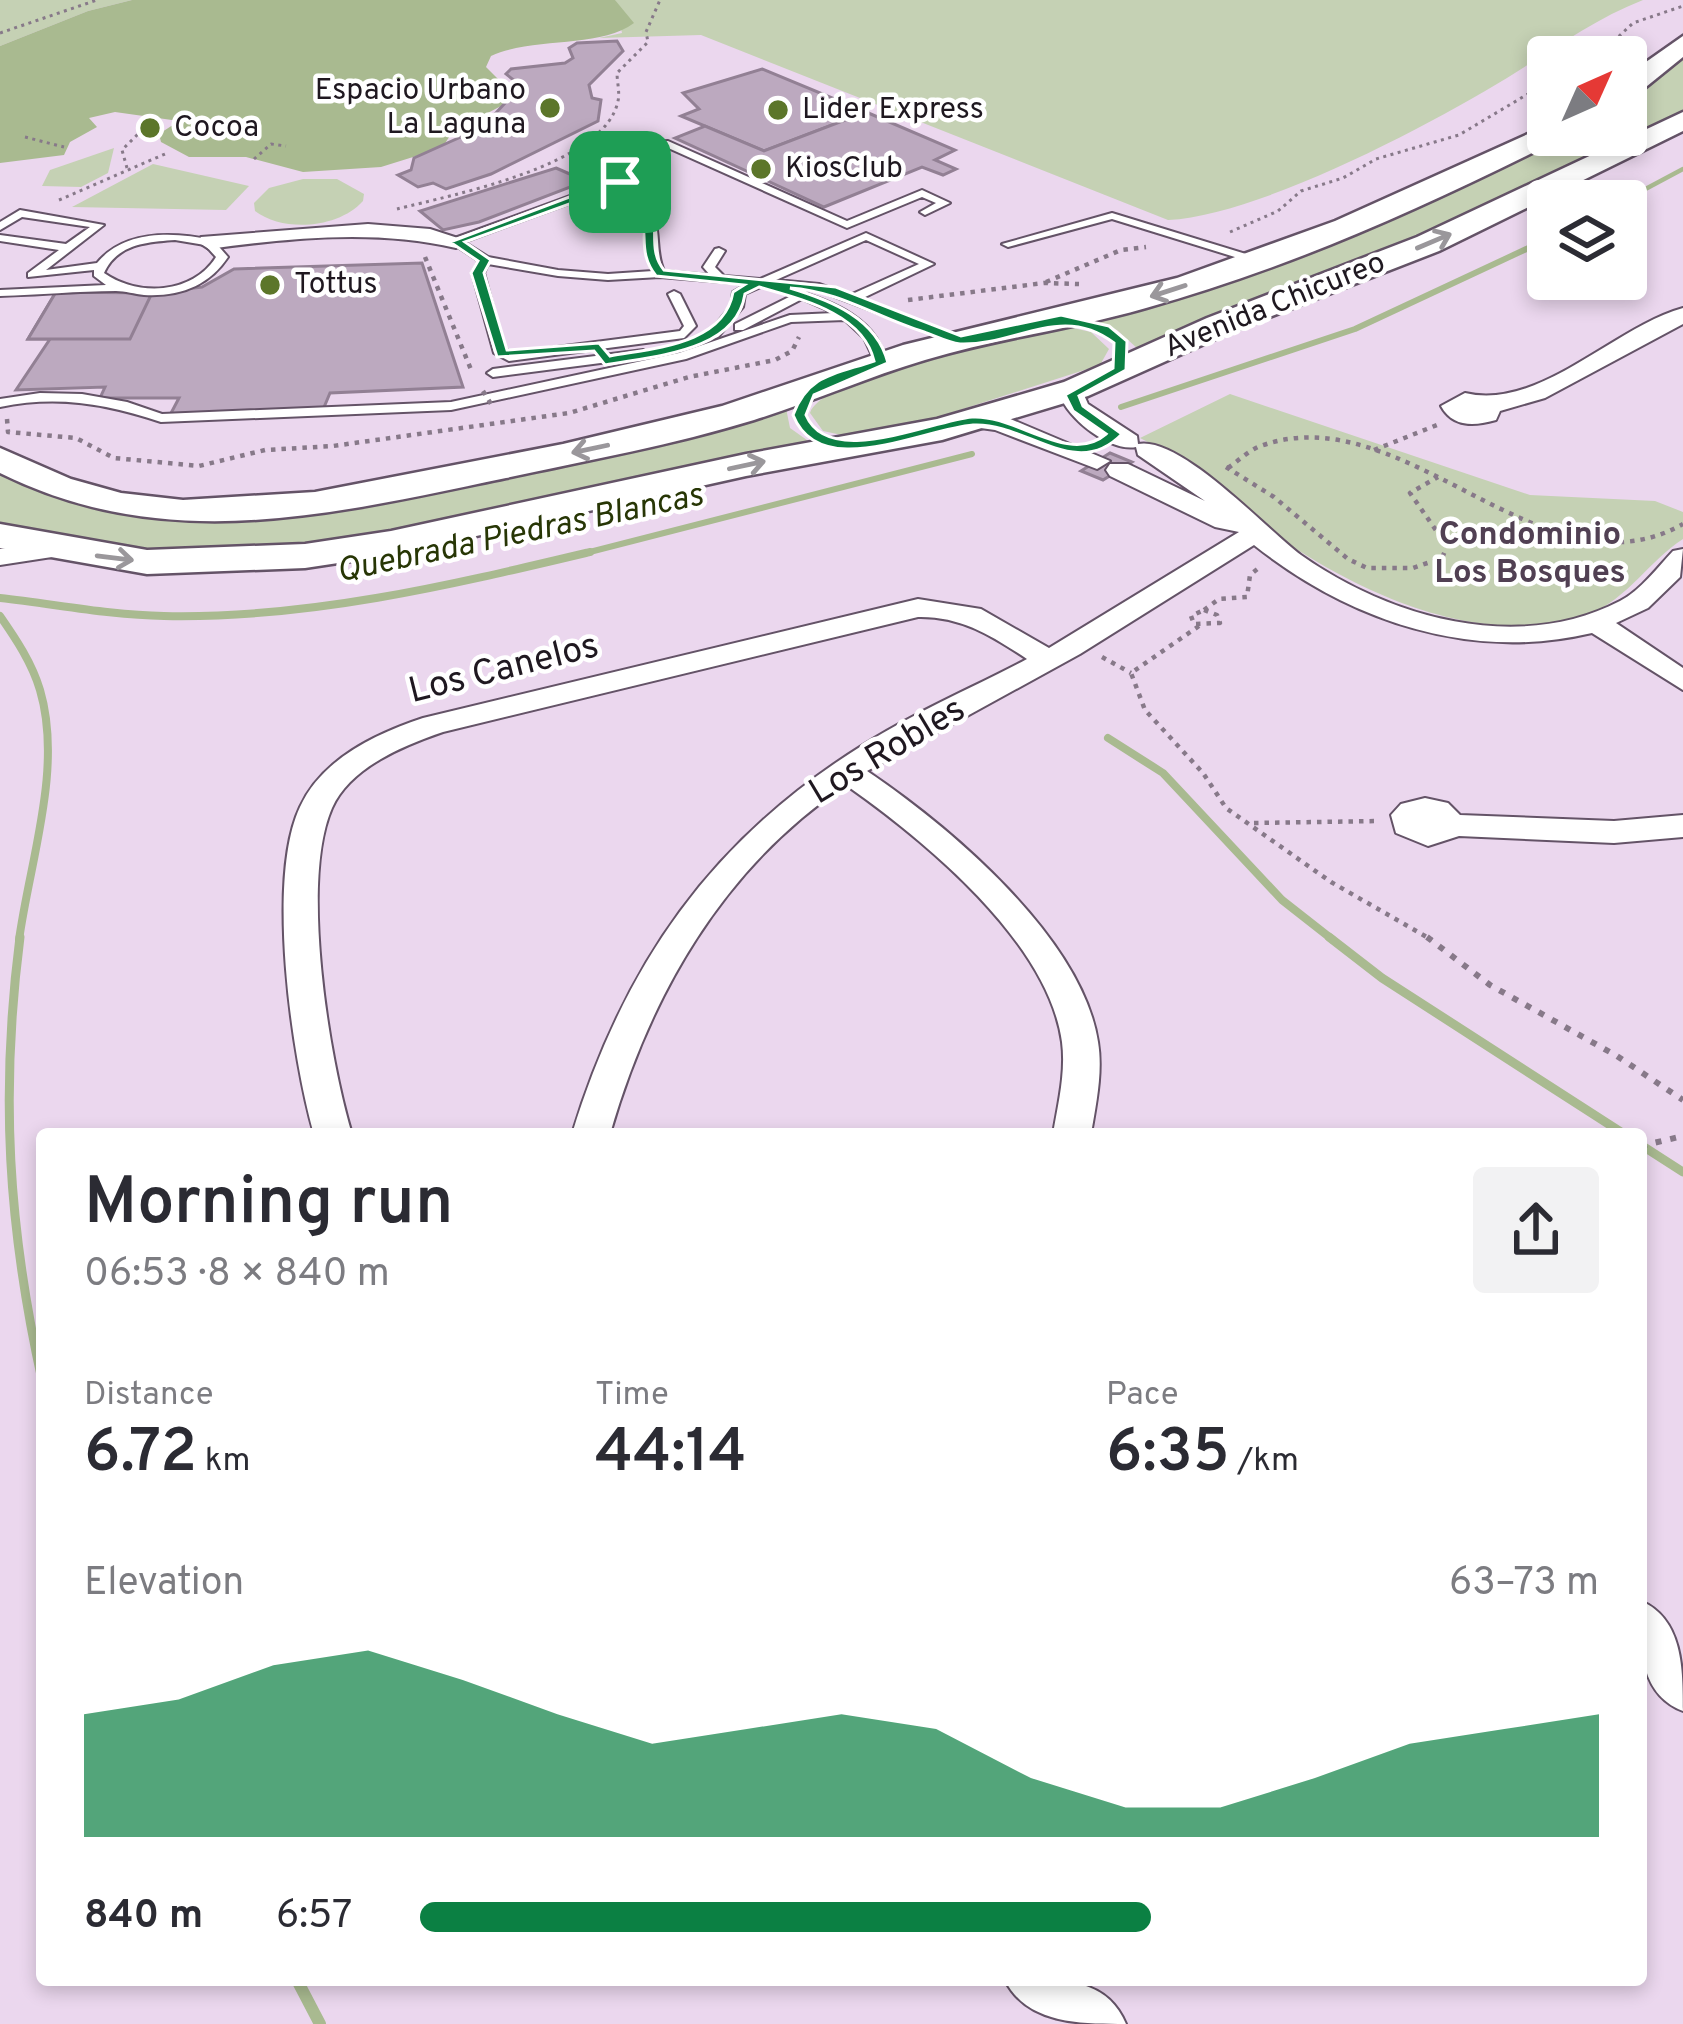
<!DOCTYPE html>
<meta charset="utf-8">
<style>
:root{--surface:#fff;--page:#f2f2f3;--text:#2b2b33;--muted:#7c7c81;--accent:#0b8043}
body{margin:0;font-family:Overpass,sans-serif;background:var(--page);color:var(--text);height:100vh;display:flex;flex-direction:column;font-size:45px;white-space:nowrap}
*{box-sizing:border-box;margin:0}
p{font-size:39px;color:var(--muted)}
.icon{flex:none;width:66px;height:66px;fill:none;stroke:currentColor;stroke-width:2;stroke-linecap:round;stroke-linejoin:round}
.map{position:relative;flex:1;overflow:hidden}
.drawer{position:absolute;left:36px;top:1128px;width:1611px;height:858px;display:flex;flex-direction:column;background:var(--surface);border-radius:12px;box-shadow:0 6px 18px #0003}
.drawer>*{flex:none}
.needle{width:78px;rotate:45deg}
.buttons{position:absolute;left:1527px;top:36px;display:grid;gap:24px}
.buttons a{display:grid;place-items:center;width:120px;height:120px;border-radius:12px;background:var(--surface);box-shadow:0 6px 18px #0003;font-size:60px}
.pin{position:absolute;display:grid;place-items:center;width:102px;height:102px;color:#fff;margin:-51px;border-radius:24px;box-shadow:0 6px 18px #0006}
.round{display:grid;place-items:center;flex:none;width:126px;height:126px;border-radius:12px;background:var(--page)}
.head{display:flex;align-items:center;justify-content:space-between;height:204px;padding:0 48px}
h1{font-size:66px;font-weight:600;line-height:90px}
.stats{display:grid;grid-template-columns:repeat(3,1fr);gap:18px;height:204px;padding:12px 48px}
.stats div{display:grid;align-content:center}
.stats b{font-size:60px;font-weight:600}
.stats small{font-size:33px;font-weight:400}
.stats p{font-size:33px}
.chart{height:336px;padding:24px 48px}
.chart p{display:flex;justify-content:space-between}
.chart svg{width:100%;height:216px;margin-top:12px;fill:var(--accent);opacity:.7}
ul{padding:0 48px;list-style:none;font-size:39px}
li{display:grid;grid-template-columns:192px 144px 1fr;align-items:center;height:90px}
li i{height:30px;border-radius:15px;background:var(--accent)}
.map>svg:first-child{display:block}
</style>
<div class="map">
<svg width="1683" height="2024" viewBox="0 0 1683 2024">
<rect width="100%" height="100%" fill="#ebd7ee"/>
<g fill="#c5d1b4">
<polygon points="0,0 132,0 88,11 0,46"/>
<path d="M615,0H1643C1594,19 1551,51 1507,78C1426,127 1260,215 1168,220L701,35L599,38L622,33Z"/>
<polygon points="1683,55 1683,110 1443,228 1138,349 1117,330 1093,321 1471,182 1566,135 1626,135 1626,100"/>
<polygon points="114,148 108,173 81,187 42,186 50,170"/>
<polygon points="153,164 249,186 226,210 72,207"/>
<path d="M303,179H337L364,194L363,201C339,228 284,233 255,211L254,203L269,188Z"/>
<path d="M1064,326L1091,332L1109,349L1100,365L876,437L860,439L823,431L810,413C823,374 1020,336 1064,326Z"/>
<path d="M1230,394L1530,495L1655,501L1683,512V539C1651,559 1626,600 1591,613C1488,652 1365,596 1281,539C1233,507 1193,463 1140,438Z"/>
<polygon points="786,408 790,428 814,445 300,548 103,549 0,525 0,471 50,493 222,518"/>
</g>
<path fill="#a9ba90" d="M132,0H615L634,23C599,49 536,36 491,56L486,67L509,90L505,104L453,131L442,148L381,167L303,172L246,157H189L161,142L159,134L179,121L115,112L89,118L97,127L70,142L64,155L0,163V46L88,11Z"/>
<g fill="none" stroke-linecap="round" stroke-linejoin="round">
<g stroke="#a9ba90" stroke-width="4.5">
<polyline points="1623,201 1683,169"/>
<polyline points="1531,247 1548,239"/>
</g>
<g stroke="#a9ba90" stroke-width="6">
<polyline points="1121,407 1355,329 1537,244"/>
<polyline points="578,555 972,454"/>
</g>
<g stroke="#a9ba90" stroke-width="8">
<path d="M0,598C55,604 109,615 164,616C309,619 451,585 590,552"/>
<path d="M0,616C16,639 32,663 40,690C63,768 30,860 19,940"/>
<polyline points="1108,738 1163,773 1282,900 1333,940"/>
</g>
<g stroke="#a9ba90" stroke-width="9">
<path d="M20,937C0,1093 8,1227 42,1380"/>
<polyline points="1329,937 1382,978 1624,1134"/>
<polyline points="1641,1145 1683,1172"/>
</g>
<polyline stroke="#a9ba90" stroke-width="12" points="297,1980 320,2024"/>
</g>
<g fill="#bca9bf" stroke="#928094" stroke-width="3">
<polygon points="617,41 623,51 589,85 592,98 601,100 598,121 491,174 446,189 433,183 418,187 398,175 411,170 414,158 474,131 494,115 521,86 506,74 511,69 565,63 573,58 569,48 577,43"/>
<polygon points="762,69 866,112 764,151 681,116 699,109 683,93"/>
<polygon points="866,112 955,150 935,160 956,169 943,175 922,167 824,207 675,138 705,126 764,151"/>
<polygon points="556,168 586,181 479,222 443,230 420,211"/>
<polygon points="422,263 463,387 330,393 322,412 169,417 179,398 100,398 105,387 16,390 50,339 28,339 56,292 152,293 202,287 234,269"/>
<polygon points="56,292 152,293 130,339 28,339"/>
<polygon points="1110,453 1132,462 1103,480 1081,471"/>
</g>
<g fill="none" stroke-linecap="round" stroke-linejoin="round">
<g stroke="#645367" stroke-width="4">
<g id="lane">
<path d="M668,141L847,221L922,190L950,203L925,215L920,212L936,203L922,197L847,228L666,147H653L610,165C627,181 649,196 655,220C660,238 656,254 664,271L710,275L703,267L715,249L719,248L725,251L715,267L724,276L760,279L866,233L934,264L861,299L966,340L956,343L817,290L763,286L745,294L743,307L718,337L714,338L708,334L731,306L733,292L747,284L660,277L608,280L558,276L488,264L484,273L504,348L511,353L680,331L684,326L668,294L674,291L680,294L696,326L684,338L509,361L494,353L472,273L479,261L452,243V239L614,180L599,166V162L648,142ZM620,185C659,222 635,233 653,271L608,274L558,270L488,257L464,242ZM866,240L919,264L850,295L819,284L776,280Z"/>
<path d="M20,210L104,225L46,270L97,263C125,229 174,232 213,240L228,257C209,286 179,297 144,295C135,294 125,291 116,291C78,291 39,295 0,296V290L106,285L94,276V270L28,277V273L59,250L0,241V235L66,244L90,227L22,217L0,230V222ZM175,240L205,245L216,257C193,294 138,297 104,273C117,244 147,242 175,240Z"/>
<polygon points="1112,213 1259,258 1261,260 1251,262 1112,219 1008,247 1002,244"/>
<path d="M791,289C830,300 883,320 885,366H877L864,338L845,320L791,322L686,359L451,410L161,422C106,404 58,395 0,407V399L40,393L82,394L127,402L162,414L451,402L679,353L790,315L834,313L802,299L743,330H735V324L791,296L785,292Z"/>
<polygon points="643,350 649,354 647,357 493,377 487,373 493,369"/>
</g>
</g>
<g stroke="#645367" stroke-width="4">
<g id="street">
<path d="M368,224L430,229L467,241L456,248C375,229 291,238 209,249L198,242L201,237Z"/>
<path d="M1683,308V324L1545,398L1500,411L1496,420C1475,426 1453,428 1441,406L1465,393C1539,411 1614,327 1683,308Z"/>
<path d="M1076,382L1088,389L1084,395L1088,404L1137,436L1138,444C1180,435 1267,530 1301,555C1390,618 1518,654 1620,601C1641,590 1657,568 1673,551L1683,549L1680,577L1648,608L1616,623L1683,668V690L1592,633C1471,662 1350,621 1254,545L1080,654L867,771C950,827 1082,938 1098,1042C1103,1072 1096,1104 1091,1134H1053C1058,1104 1066,1073 1062,1042C1048,941 924,840 846,785C723,867 650,995 610,1134H572C624,964 712,839 863,745C915,712 972,688 1027,659C992,636 961,616 918,617L443,732C405,745 350,767 332,808C300,881 329,1059 352,1134H314C292,1058 266,879 300,807C322,759 375,734 423,718L918,599L981,609L1049,648L1239,532L1215,527L1110,476L1106,470L1110,464H1128L1205,501L1138,455L1136,447C1110,452 1068,419 1060,395L1067,384Z"/>
<polygon points="975,413 1008,418 1110,461 1097,469 995,430 966,426 962,421"/>
<polygon points="55,541 69,549 65,555 0,565 0,549"/>
<polygon points="1425,798 1448,803 1460,815 1614,821 1683,815 1683,837 1614,843 1459,836 1428,846 1396,833 1391,815 1401,804"/>
<path d="M1641,1601C1683,1619 1683,1669 1683,1711C1637,1693 1641,1643 1641,1601Z"/>
<path d="M1005,1980C1052,1980 1105,1973 1126,2024C1079,2024 1027,2024 1005,1980Z"/>
</g>
</g>
<g stroke="#645367" stroke-width="5">
<g id="secondary">
<polygon points="1683,36 1683,57 1636,95 1626,97 1626,76"/>
<polygon points="1683,112 1683,131 1439,251 1231,332 1088,396 942,440 746,476 391,555 305,568 147,574 0,548 0,524 147,550 305,544 391,531 746,454 937,419 1064,382 1207,318 1417,237"/>
<path d="M1548,125V135H1562L1558,140C1425,207 1290,268 1146,308C1074,329 998,338 925,360C867,377 812,402 754,420C673,445 589,460 506,478C333,514 167,556 0,473V448L71,479L121,493L183,500L315,492L563,444L722,406L903,345L1177,278L1335,221Z"/>
</g>
</g>
<g stroke="#877989" stroke-width="3" stroke-dasharray="3 4.5" stroke-linecap="butt">
<polyline points="0,33 97,0"/>
<polyline points="1597,57 1633,23 1683,6"/>
<polyline points="25,137 64,147"/>
<polyline points="254,159 271,144 286,146"/>
<polyline points="127,168 122,150 138,134"/>
<polyline points="59,200 165,154"/>
<path d="M397,209C451,195 605,166 618,101C620,93 617,81 617,73L648,42L646,32L660,0"/>
<polyline points="1230,232 1278,211 1301,191 1343,178 1376,159 1459,135 1548,82"/>
</g>
<g stroke="#877989" stroke-width="4.5" stroke-dasharray="4.5 6" stroke-linecap="butt">
<polyline points="425,257 472,372"/>
<polyline points="1046,282 1121,250 1146,247"/>
<polyline points="908,300 1044,283 1079,284"/>
<polyline points="7,419 8,432 76,438 114,458 199,466 265,450 333,446 569,413 689,377 775,360 792,351 799,337"/>
<polyline points="1374,450 1437,425"/>
<polyline points="1226,467 1274,497 1348,559 1367,568 1413,568 1442,558 1447,546 1410,493 1438,477"/>
<path d="M1228,468C1238,461 1247,452 1258,447C1403,391 1542,604 1683,524"/>
<polyline points="1204,610 1219,599 1247,597 1250,575 1260,567"/>
<polygon points="1204,610 1217,615 1220,623 1194,624 1191,616"/>
<polyline points="1199,626 1131,673 1145,710 1203,773 1226,808 1331,882 1432,940"/>
<polyline points="1102,657 1131,673"/>
<polyline points="1254,823 1379,821"/>
</g>
<g stroke="#877989" stroke-width="6" stroke-dasharray="6 9" stroke-linecap="butt">
<polyline points="1427,937 1490,985 1617,1056 1683,1100"/>
<polyline points="1641,1146 1683,1136"/>
</g>
<use href="#lane" fill="#fff" fill-rule="evenodd"/>
<use href="#street" fill="#fff" fill-rule="evenodd"/>
<use href="#secondary" fill="#fff" fill-rule="evenodd"/>
<polyline stroke="#877989" stroke-width="4.5" stroke-dasharray="4.5 6" stroke-linecap="butt" points="483,391 491,404"/>
</g>
<defs><path id="oneway-shaft" d="M-6 0H5M1.5-3L5.5 0L1.5 3" fill="none" stroke-width="1.6" stroke-linecap="round" stroke-linejoin="round" transform="scale(3)"/></defs>
<g stroke="#9a979b">
<use href="#oneway-shaft" transform="translate(1434 241) rotate(-23)"/>
<use href="#oneway-shaft" transform="translate(1168 291) rotate(162)"/>
<use href="#oneway-shaft" transform="translate(590 449) rotate(168)"/>
<use href="#oneway-shaft" transform="translate(747 465) rotate(-12)"/>
<use href="#oneway-shaft" transform="translate(115 558) rotate(7)"/>
</g>
<path fill="#0b8043" stroke="#fff" stroke-width="3" fill-rule="evenodd" d="M620,178C677,210 640,240 664,270L836,287L961,336L1061,315L1109,326L1127,341L1126,370L1079,396L1083,406L1122,434C1076,482 1026,422 973,425C922,429 820,483 793,415C808,374 836,374 874,361C863,313 800,299 759,287L745,294C736,353 652,356 605,365L594,351L497,357L471,273L478,261L450,242ZM619,186C662,222 630,243 656,276L744,285L733,292C724,345 652,348 610,356L599,343L507,350L484,273L491,260L465,242ZM790,288C839,291 878,318 924,332C935,336 949,343 960,344C1016,346 1062,303 1114,343L1113,368L1065,395L1073,411L1106,434C1069,466 1016,414 972,417C930,421 829,469 806,415L814,395L888,363C877,318 830,300 790,288Z"/>
<g fill="#5c762a" stroke="#fff" stroke-width="4.5">
<circle cx="550" cy="108" r="12"/>
<circle cx="778" cy="110" r="12"/>
<circle cx="150" cy="128" r="12"/>
<circle cx="761" cy="169" r="12"/>
<circle cx="270" cy="285" r="12"/>
</g>
<g text-anchor="middle" dominant-baseline="central" stroke-width="9" stroke-linejoin="round" paint-order="stroke">
<g font-size="30" fill="#1f1820" stroke="#fff" text-anchor="start">
<text x="526" y="91" text-anchor="end">Espacio Urbano<tspan x="526" dy="34">La Laguna</tspan></text>
<text x="802" y="110">Lider Express</text>
<text x="174" y="128">Cocoa</text>
<text x="785" y="169">KiosClub</text>
<text x="294" y="285">Tottus</text>
</g>
<g font-size="30" fill="#1f1820" stroke="#fff">
<text transform="translate(1275 306) rotate(-22)">Avenida Chicureo</text>
</g>
<g font-size="33" font-style="italic" fill="#273605" stroke="#fff">
<text transform="translate(520 535) rotate(-12)">Quebrada Piedras Blancas</text>
</g>
<g font-size="33" font-weight="bold" fill="#514053" stroke="#fff">
<text x="1530" y="536">Condominio<tspan x="1530" dy="38">Los Bosques</tspan></text>
</g>
<g font-size="36" fill="#1f1820" stroke="#fff">
<text transform="translate(504 670) rotate(-14)">Los Canelos</text>
<text transform="translate(888 752) rotate(-31)">Los Robles</text>
</g>
</g>
</svg>
<div class="buttons">
<a><svg class="needle" viewBox="-14 -14 28 28"><path d="M0-13l5 13h-10z" fill="#e53935"/><path d="M0 13l5-13h-10z" fill="#7c7c81"/></svg></a>
<a><svg class="icon" aria-label="layers" viewBox="0 0 24 24"><path d="M12 4l9 5-9 5-9-5zM3 14l9 5 9-5"/></svg></a>
</div>
<div class="pin" style="left:620px;top:182px;background:#1e9e55"><svg class="icon" aria-label="arrive" viewBox="0 0 24 24"><path d="M6 21V4h12l-3 4 3 4H6"/></svg></div>
<section class="drawer">
<div class="head"><div><h1>Morning run</h1><p>06:53 · 8 × 840 m</p></div><a class="round"><svg class="icon" aria-label="share" viewBox="0 0 24 24"><path d="M12 15V3M7 8l5-5 5 5M5 13v7h14v-7"/></svg></a></div>
<div class="stats">
<div><p>Distance</p><b>6.72<small> km</small></b></div>
<div><p>Time</p><b>44:14</b></div>
<div><p>Pace</p><b>6:35<small> /km</small></b></div>
</div>
<div class="chart"><p><span>Elevation</span>63–73 m</p>
<svg viewBox="0 0 160 44" preserveAspectRatio="none"><path d="M0 44V19L10 16L20 9L30 6L40 12L50 19L60 25L70 22L80 19L90 22L100 32L110 38L120 38L130 32L140 25L150 22L160 19V44z"/></svg>
</div>
<ul>
<li><b>840 m</b>6:57<i style="width:62%"></i></li>
</ul>
</section>
</div>
